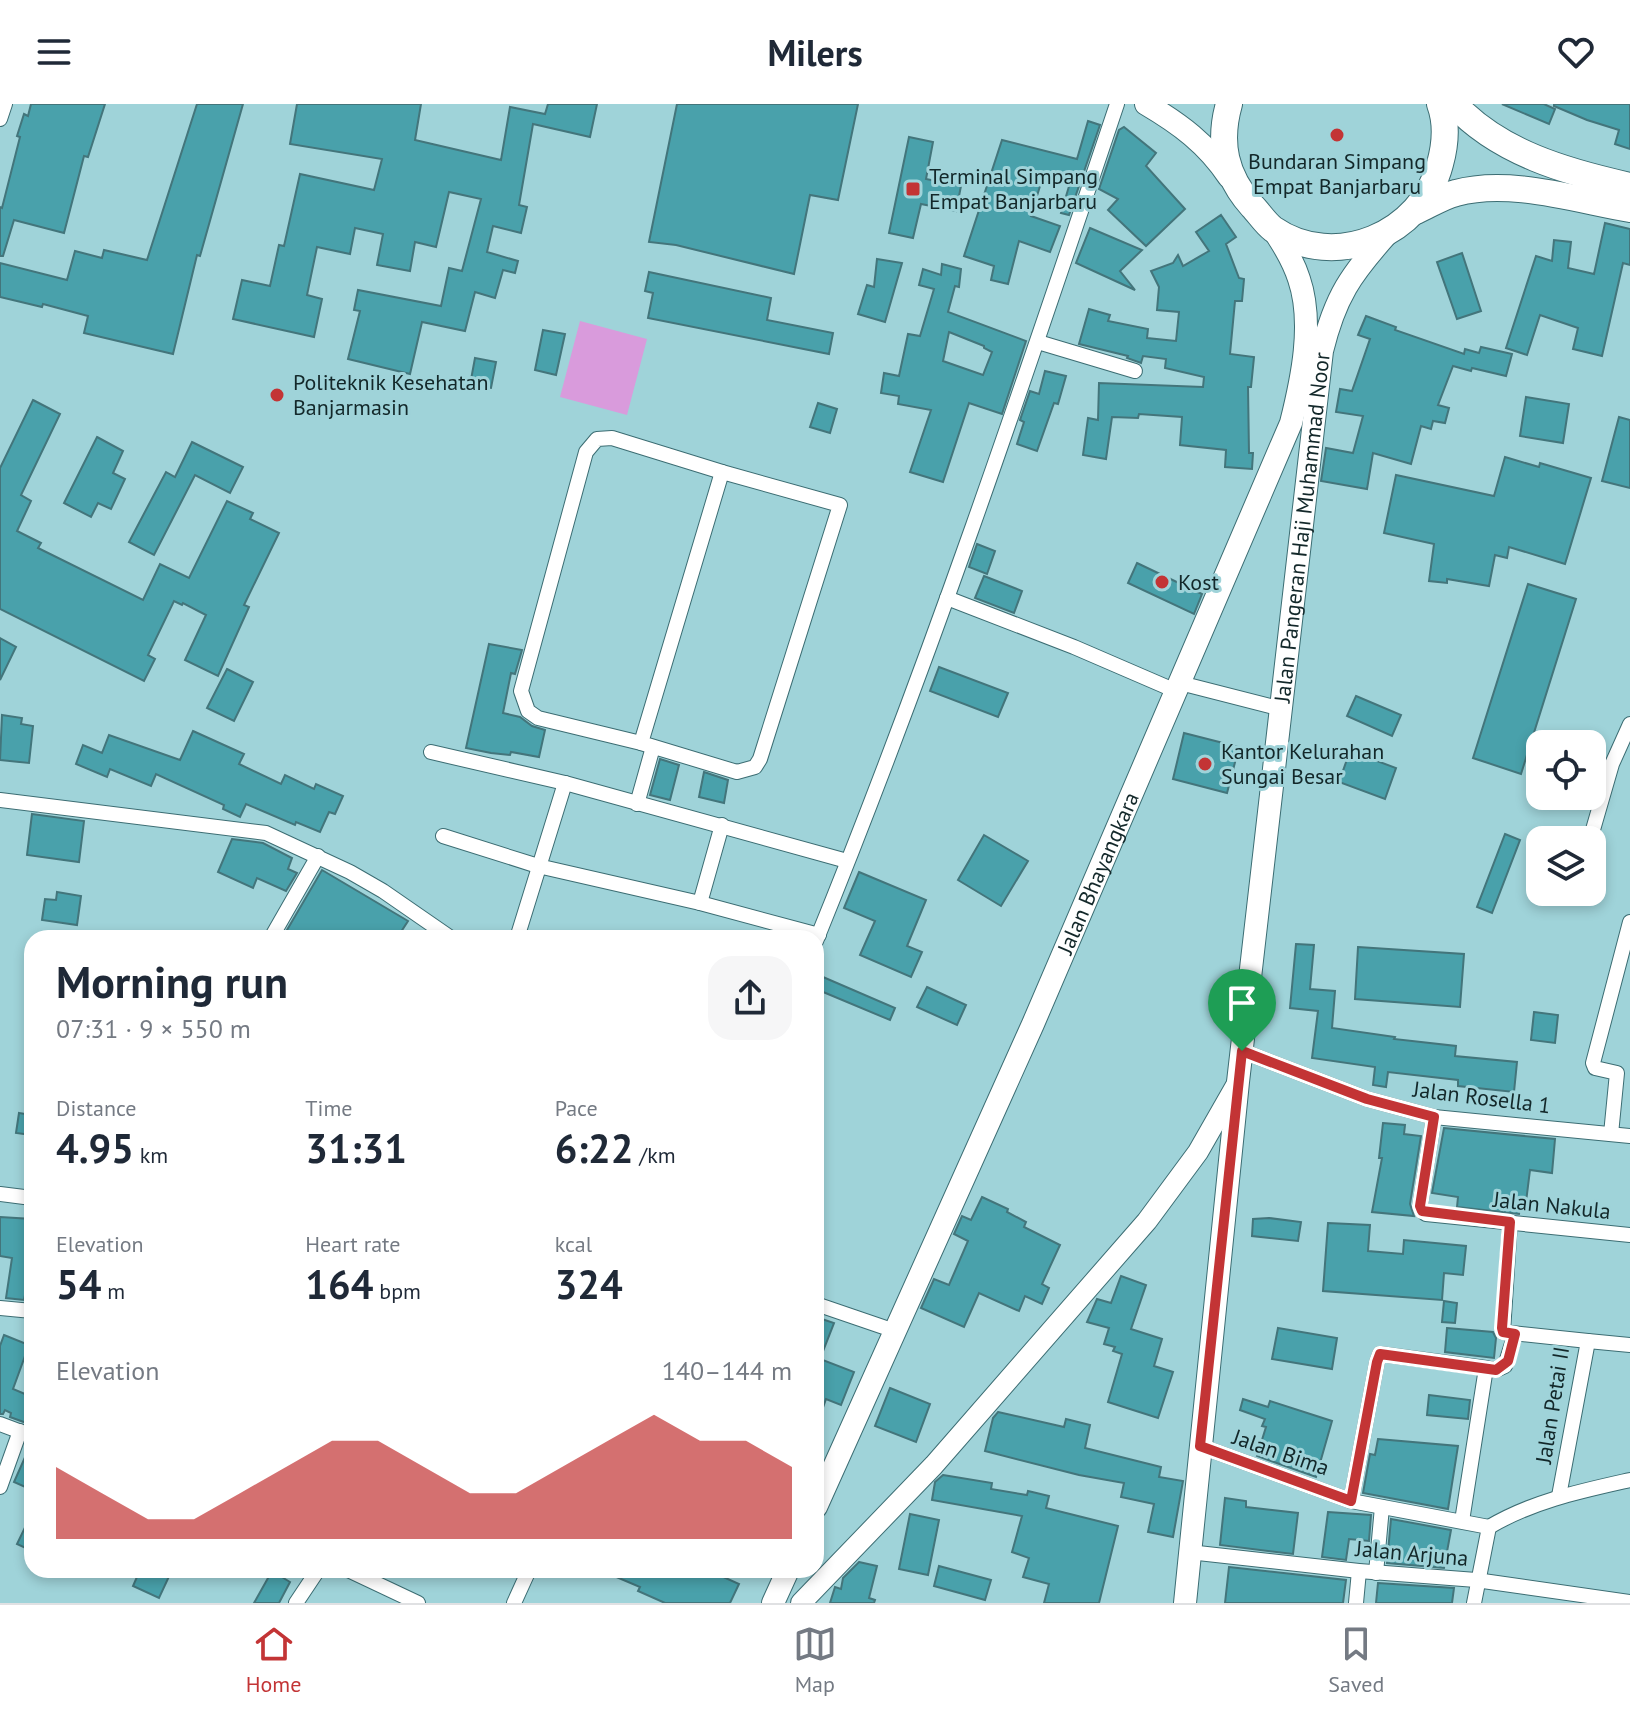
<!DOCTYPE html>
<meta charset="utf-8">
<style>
:root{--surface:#fff;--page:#f6f6f7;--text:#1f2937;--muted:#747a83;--line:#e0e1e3;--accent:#c33435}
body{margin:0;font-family:"PT Sans",sans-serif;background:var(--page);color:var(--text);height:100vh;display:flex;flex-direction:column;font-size:30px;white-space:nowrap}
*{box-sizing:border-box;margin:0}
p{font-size:26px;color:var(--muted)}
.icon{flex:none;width:44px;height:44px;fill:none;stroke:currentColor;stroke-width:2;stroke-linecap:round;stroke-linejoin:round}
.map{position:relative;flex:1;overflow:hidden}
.details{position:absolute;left:24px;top:826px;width:800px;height:648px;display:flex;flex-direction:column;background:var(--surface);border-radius:24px;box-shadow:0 4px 12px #0003}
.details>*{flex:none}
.buttons{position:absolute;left:1526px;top:626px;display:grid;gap:16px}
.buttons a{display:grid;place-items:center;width:80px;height:80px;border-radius:16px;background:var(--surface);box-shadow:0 4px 12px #0003;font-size:40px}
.pin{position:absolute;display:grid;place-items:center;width:68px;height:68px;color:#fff;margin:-82px -34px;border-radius:50% 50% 50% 0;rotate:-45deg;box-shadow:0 0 8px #0007}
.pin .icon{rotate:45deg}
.round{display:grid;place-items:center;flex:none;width:84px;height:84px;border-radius:24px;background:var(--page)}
.overview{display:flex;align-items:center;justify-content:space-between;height:136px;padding:0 32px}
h1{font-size:44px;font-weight:700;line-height:60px}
.metrics{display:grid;grid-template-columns:repeat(3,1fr);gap:12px;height:136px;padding:8px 32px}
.metrics div{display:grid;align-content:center}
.metrics b{font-size:40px;font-weight:700}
.metrics small{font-size:22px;font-weight:400}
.metrics p{font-size:22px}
.chart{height:224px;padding:16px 32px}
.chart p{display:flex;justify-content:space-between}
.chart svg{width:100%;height:144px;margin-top:8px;fill:var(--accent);opacity:.7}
header{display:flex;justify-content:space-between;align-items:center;height:104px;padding:0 32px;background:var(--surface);font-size:36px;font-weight:700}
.menu{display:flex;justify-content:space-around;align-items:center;height:112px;border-top:2px solid var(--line);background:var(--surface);font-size:22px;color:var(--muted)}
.menu a{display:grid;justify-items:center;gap:4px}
.menu .on{color:var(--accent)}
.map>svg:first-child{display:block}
</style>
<header><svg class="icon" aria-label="menu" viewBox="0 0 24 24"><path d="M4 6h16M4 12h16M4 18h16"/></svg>Milers<svg class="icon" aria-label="heart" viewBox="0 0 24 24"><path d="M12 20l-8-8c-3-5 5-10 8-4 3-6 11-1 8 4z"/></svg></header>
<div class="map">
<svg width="1630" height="1499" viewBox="0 0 1630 1499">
<rect width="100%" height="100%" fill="#9fd3d9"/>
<polygon fill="#d99bdc" points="580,217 647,235 627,311 560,293"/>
<g fill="#49a1ab" stroke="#43757b" stroke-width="2" fill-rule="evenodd">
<polygon points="31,0 105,0 88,53 84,52 64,129 14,116 3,152 0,152 0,103 2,104 20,33 17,32 24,10 28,12"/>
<polygon points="197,0 243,0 200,152 197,151 173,250 84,229 88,212 43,200 42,203 0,193 0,159 67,176 75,147 102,154 104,146 147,156"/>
<polygon points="297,0 421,0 415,36 501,56 510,3 545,10 548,0 597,0 590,33 533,20 519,101 527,103 521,129 493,122 487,148 518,157 515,169 503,166 495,194 475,188 465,227 422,218 410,270 348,255 360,207 354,206 358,186 441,202 449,164 462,167 481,95 449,88 436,143 415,138 410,167 377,161 383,130 355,124 350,150 317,143 307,191 322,195 314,233 233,215 242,176 270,182 279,141 284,142 300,70 374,86 382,55 290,40"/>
<polygon points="677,0 858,0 838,96 810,91 794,170 676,141 649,138"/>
<polygon points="1502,0 1544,0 1555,5 1549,20"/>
<polygon points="1554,0 1630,0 1630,45 1615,40 1619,26 1587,16 1554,2"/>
<polygon points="1088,17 1100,21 1069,111 1061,109 1070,79 1043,72 1031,112 1060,122 1050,148 1019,137 1008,180 991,176 994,162 964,152 1002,36 1077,55"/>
<polygon points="1124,23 1156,49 1146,62 1185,105 1146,142 1108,106 1118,95 1099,85 1119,26"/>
<polygon points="909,33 933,38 926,75 961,82 956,107 921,100 913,134 889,129"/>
<polygon points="1221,111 1236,133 1226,140 1239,174 1244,175 1242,197 1235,197 1230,250 1254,253 1251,283 1248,283 1249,349 1253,349 1252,365 1225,363 1226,346 1180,341 1182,313 1139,310 1138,314 1112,313 1106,355 1083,351 1088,314 1098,316 1099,279 1203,283 1204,273 1165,264 1166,255 1143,252 1141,259 1127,254 1128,252 1079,240 1089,205 1110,211 1108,217 1148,225 1147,234 1176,237 1179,208 1157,206 1159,183 1151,167 1173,159 1178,151 1183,162 1209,147 1196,128"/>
<polygon points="1605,119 1630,125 1630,161 1623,159 1602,252 1573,245 1578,224 1540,211 1527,251 1506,244 1536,152 1552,157 1554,136 1571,138 1568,164 1594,170"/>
<polygon points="1090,124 1142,146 1120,167 1135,186 1076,159"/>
<polygon points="1462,149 1481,207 1457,215 1437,158"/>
<polygon points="877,155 902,159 885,218 858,210 867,181 874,183"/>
<path d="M942,160L961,165L959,183L955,182L948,208L1026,237L1002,310L969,299L943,378L910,368L931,306L898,300L899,292L881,289L884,269L899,272L908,230L920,232L934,185L919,181L923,165L941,171ZM949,228L984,242V244L992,248L983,271L943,257Z"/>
<polygon points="649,168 771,194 767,216 833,229 829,250 648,214 653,189 645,187"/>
<polygon points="1366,212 1396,223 1395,226 1464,250 1465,245 1479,249 1481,243 1512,250 1506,272 1472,264 1471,267 1453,262 1438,301 1449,304 1445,319 1433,317 1431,325 1421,322 1411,360 1373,349 1367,385 1321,377 1326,344 1353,349 1363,312 1336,308 1340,285 1352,287 1370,235 1358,231"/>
<polygon points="543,226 565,230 556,271 535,266"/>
<polygon points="475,254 496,258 491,284 470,281"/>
<polygon points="1045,267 1066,272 1058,300 1054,299 1037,347 1017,340 1024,318 1020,316 1030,287 1039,290"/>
<polygon points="1526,293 1569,300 1563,339 1520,332"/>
<polygon points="33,296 60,310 21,391 31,397 17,427 41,439 38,444 143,496 160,460 189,474 227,397 253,409 250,415 279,429 244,501 249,503 218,572 185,556 206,511 183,499 182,501 174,497 148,551 155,555 144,577 0,505 0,364"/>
<polygon points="818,299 837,305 830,329 810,323"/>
<polygon points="1619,313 1630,316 1630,384 1602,377"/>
<polygon points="97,333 123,347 113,369 125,375 111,405 98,399 91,413 64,399"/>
<polygon points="192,338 243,363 230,389 195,371 154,451 129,438 166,368 175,373"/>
<polygon points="1505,353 1539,363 1540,359 1591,374 1565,460 1509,443 1507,454 1495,451 1489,482 1447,475 1447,479 1429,477 1434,440 1384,429 1396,371 1494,392"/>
<polygon points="977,440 995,447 987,470 969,463"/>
<polygon points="1137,459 1202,490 1194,510 1128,479"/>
<polygon points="984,472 1022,487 1014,509 975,494"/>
<polygon points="1528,480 1576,495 1521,670 1473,654"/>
<polygon points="0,534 16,543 0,576"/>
<polygon points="489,540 522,546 515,570 511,569 503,609 520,613 532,622 545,626 539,653 511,648 510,651 491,649 466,644"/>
<polygon points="939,563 1008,589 998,613 930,587"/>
<polygon points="227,565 253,578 234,617 207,604"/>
<polygon points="1356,592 1401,611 1392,632 1347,612"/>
<polygon points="2,611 22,614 21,620 33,622 29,659 0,656"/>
<polygon points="193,627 244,650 239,660 281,680 285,671 314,685 316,680 343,692 335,710 329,708 320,728 296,718 295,721 246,700 240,713 223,705 224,701 156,670 151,682 110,665 107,673 76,660 83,641 102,649 109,631 180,656"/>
<polygon points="1184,629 1239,643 1227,689 1173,675"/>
<polygon points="1350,647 1396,664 1385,695 1339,678"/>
<polygon points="660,655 679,661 670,696 650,691"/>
<polygon points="704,668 728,676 724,699 699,693"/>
<polygon points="32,710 84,717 79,758 27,751"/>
<polygon points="1505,730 1520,736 1492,809 1477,803"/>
<polygon points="984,731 1028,757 1001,802 958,776"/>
<polygon points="232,735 263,739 292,754 288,765 297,769 286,787 257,774 253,784 218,768"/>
<polygon points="322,766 408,817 397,834 298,834 287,826"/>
<polygon points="859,768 926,796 907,842 922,848 911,873 860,851 875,817 844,804"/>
<polygon points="57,788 81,792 77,821 42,816 45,795 56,796"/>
<polygon points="1296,840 1314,841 1310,885 1335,887 1332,924 1395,933 1394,935 1456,942 1455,952 1517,958 1514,988 1458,982 1458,976 1388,968 1386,983 1373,981 1375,963 1312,954 1318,907 1290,904"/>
<polygon points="1358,843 1464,850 1460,903 1355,895"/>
<polygon points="816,870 895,904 890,916 816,885"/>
<polygon points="927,883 966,901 957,921 917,903"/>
<polygon points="1534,908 1558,911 1555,939 1531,936"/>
<polygon points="19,1009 32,1011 32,1031 16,1029"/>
<polygon points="1383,1019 1405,1021 1404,1030 1421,1032 1410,1100 1414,1112 1372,1108 1382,1054 1379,1054"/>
<polygon points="1444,1024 1555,1035 1552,1069 1530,1066 1526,1098 1521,1097 1519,1110 1457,1103 1458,1093 1432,1089"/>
<polygon points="982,1093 1008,1105 1007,1108 1026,1118 1024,1123 1060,1141 1042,1180 1049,1184 1042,1200 1025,1192 1019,1207 979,1189 964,1223 921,1204 934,1175 949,1181 968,1137 954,1130 962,1112 971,1116"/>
<polygon points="0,1113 32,1115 32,1157 24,1196 6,1194 12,1154 0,1152"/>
<polygon points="1269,1114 1301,1118 1298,1137 1252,1132 1253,1115"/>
<polygon points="1328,1119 1370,1121 1368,1147 1403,1150 1404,1136 1466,1142 1463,1171 1444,1169 1442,1196 1323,1187"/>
<polygon points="1121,1172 1146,1181 1131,1225 1162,1235 1154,1262 1173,1268 1158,1314 1108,1298 1122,1250 1113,1247 1115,1243 1104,1240 1109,1224 1087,1218 1097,1195 1111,1199"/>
<polygon points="1444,1197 1457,1199 1455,1219 1442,1218"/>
<polygon points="816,1213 834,1219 820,1255 854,1268 841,1301 826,1295 818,1318"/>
<polygon points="1278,1224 1337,1234 1332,1265 1272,1255"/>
<polygon points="1447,1224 1493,1228 1496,1234 1494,1254 1445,1248"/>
<polygon points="4,1231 29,1241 13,1285 32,1293 32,1321 10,1313 11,1309 5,1306 3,1310 0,1310 0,1242"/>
<polygon points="890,1284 930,1300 916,1338 875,1322"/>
<polygon points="1429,1291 1470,1296 1468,1315 1427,1311"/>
<polygon points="1243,1295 1268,1303 1270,1297 1332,1317 1316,1373 1257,1352 1266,1323 1262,1322 1265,1315 1240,1306"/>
<polygon points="998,1308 1064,1323 1066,1315 1090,1321 1085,1344 1161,1363 1159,1373 1183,1377 1173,1433 1148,1428 1154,1400 1121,1393 1124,1379 1079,1371 985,1347 993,1314"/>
<polygon points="1378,1335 1458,1342 1448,1405 1363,1389 1370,1350 1375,1351"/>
<polygon points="30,1342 32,1342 32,1386 14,1378"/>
<polygon points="943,1371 992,1379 991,1385 1027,1391 1028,1387 1049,1392 1046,1404 1118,1422 1099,1499 1044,1499 1049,1480 1023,1473 1029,1454 1012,1448 1022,1412 932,1396 935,1378"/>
<polygon points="1225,1394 1246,1397 1246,1403 1298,1409 1293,1450 1220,1441"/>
<polygon points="1328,1408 1371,1411 1369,1437 1349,1435 1346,1456 1322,1453"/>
<polygon points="32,1409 32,1447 17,1440"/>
<polygon points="910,1410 939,1416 928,1471 899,1465"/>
<polygon points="1391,1415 1451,1426 1444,1464 1387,1459"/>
<polygon points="859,1458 877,1462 869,1494 875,1496 874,1499 830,1499 835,1483 841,1485 843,1474"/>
<polygon points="939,1462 991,1476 985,1496 934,1482"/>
<polygon points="1229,1463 1346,1476 1343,1499 1225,1499"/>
<polygon points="140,1466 172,1466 159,1494 133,1482"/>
<polygon points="600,1466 708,1466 739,1480 730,1499 665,1499 638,1487 640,1483"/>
<polygon points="272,1467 290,1478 279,1499 254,1499"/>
<polygon points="1378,1479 1454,1484 1452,1499 1376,1499"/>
</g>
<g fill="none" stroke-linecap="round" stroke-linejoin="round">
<g stroke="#3c6d73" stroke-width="16">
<g id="street">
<polyline points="0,15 5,0"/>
<polyline points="1038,238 1135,267"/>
<polygon points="722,368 840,401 760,655 755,663 737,668 641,639"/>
<polyline points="947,494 1074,543 1176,587"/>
<polyline points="1180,579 1282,605"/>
<polyline points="641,639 538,614 528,607 521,587 586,348 597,335 612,334 722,368"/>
<polyline points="431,648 565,679 847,757"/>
<polyline points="0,696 266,729 350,768 383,787 451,834"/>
<polyline points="637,700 653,643"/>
<polyline points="443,732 538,762 700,799 819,831"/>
<polyline points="1590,736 1612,660 1630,620"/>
<polyline points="700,799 722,721"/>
<polyline points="271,834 318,752"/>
<polyline points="517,834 565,679"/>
<path d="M816,837C928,562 1023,281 1117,0"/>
<polyline points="1242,947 1367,995 1434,1013 1630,1032"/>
<polyline points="1434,1013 1420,1102 1422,1107 1426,1110 1630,1131"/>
<polyline points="1611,1030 1617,969 1595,964 1593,959 1630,818"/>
<polyline points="0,1090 32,1094"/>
<polyline points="1510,1118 1503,1228 1588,1237 1559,1392"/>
<polyline points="816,1200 895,1227"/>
<polyline points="0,1204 32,1207"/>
<polyline points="1588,1237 1630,1241"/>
<polyline points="0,1320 32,1332"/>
<polyline points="1200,1342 1351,1397 1489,1423"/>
<polyline points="0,1383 20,1327"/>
<polyline points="1351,1397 1377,1258 1380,1250 1486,1264"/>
<polyline points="1462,1417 1486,1264 1496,1266 1505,1262 1515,1230"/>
<path d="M1489,1423C1533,1397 1581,1387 1630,1376"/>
<polyline points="1189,1448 1359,1467 1476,1476 1630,1498"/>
<polyline points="348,1466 418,1499"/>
<polyline points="1376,1469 1382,1403"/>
<polyline points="296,1499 318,1466"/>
<polyline points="514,1499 529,1466"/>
<polyline points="1356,1499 1359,1467"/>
<polyline points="1474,1499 1489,1423"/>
</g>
</g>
<g stroke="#3c6d73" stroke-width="22">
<polyline id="secondary" points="801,1499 934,1361 1147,1117 1198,1048 1238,978"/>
</g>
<g stroke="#3c6d73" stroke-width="24">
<g id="primary">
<path d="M1146,0C1180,20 1207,40 1229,73"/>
<path id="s1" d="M816,1403L1033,920L1291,319C1302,275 1314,219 1299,175C1293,156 1283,140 1272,124"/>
<polyline points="773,1499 788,1466"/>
<path id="s2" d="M1185,1499L1238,978L1322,247C1335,193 1351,170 1388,129"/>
</g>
</g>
<g stroke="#3c6d73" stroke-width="28">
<g id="highway">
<path d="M1229,0C1218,39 1225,72 1252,102C1259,109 1265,119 1273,125C1335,168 1422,130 1440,60C1445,42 1447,19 1440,0"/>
<path d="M1454,0C1499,49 1567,68 1630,82"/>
<path d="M1416,107C1429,101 1443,92 1456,89C1509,74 1577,96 1630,105"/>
</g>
</g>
<use href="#street" stroke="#fff" stroke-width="14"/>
<use href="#secondary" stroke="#fff" stroke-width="20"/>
<use href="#primary" stroke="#fff" stroke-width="22"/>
<use href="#highway" stroke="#fff" stroke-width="26"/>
</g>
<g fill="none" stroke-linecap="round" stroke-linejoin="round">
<g stroke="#fff" stroke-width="16">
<polygon id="route" points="1242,947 1367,995 1434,1013 1420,1102 1422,1107 1510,1118 1502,1224 1503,1228 1515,1230 1508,1257 1496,1266 1380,1250 1377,1258 1351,1397 1200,1342"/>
</g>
<use href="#route" stroke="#c33435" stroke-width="10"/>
</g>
<g fill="#c33435" stroke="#9fd3d9" stroke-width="3">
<circle cx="1337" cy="31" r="8"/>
<rect x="905" y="77" width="16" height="16" rx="4"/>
<circle cx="277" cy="291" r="8"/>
<circle cx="1162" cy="478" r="8"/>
<circle cx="1205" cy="660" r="8"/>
</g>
<g text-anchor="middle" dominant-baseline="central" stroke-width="6" stroke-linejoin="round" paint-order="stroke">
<g font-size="22" fill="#13282a" stroke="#9fd3d9" text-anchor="start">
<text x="1337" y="57" text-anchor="middle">Bundaran Simpang<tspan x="1337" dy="25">Empat Banjarbaru</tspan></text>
<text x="929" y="72">Terminal Simpang<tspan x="929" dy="25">Empat Banjarbaru</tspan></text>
<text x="293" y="278">Politeknik Kesehatan<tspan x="293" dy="25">Banjarmasin</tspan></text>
<text x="1178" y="478">Kost</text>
<text x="1221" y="647">Kantor Kelurahan<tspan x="1221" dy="25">Sungai Besar</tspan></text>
</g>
<g font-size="22" fill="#13282a" stroke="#9fd3d9">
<text stroke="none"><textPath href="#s2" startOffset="1082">Jalan Pangeran Haji Muhammad Noor</textPath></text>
<text stroke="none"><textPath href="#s1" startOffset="694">Jalan Bhayangkara</textPath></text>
<text transform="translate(1482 993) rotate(7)">Jalan Rosella 1</text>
<text transform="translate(1552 1101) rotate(6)">Jalan Nakula</text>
<text transform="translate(1552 1301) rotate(-81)">Jalan Petai II</text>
<text transform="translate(1281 1348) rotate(19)">Jalan Bima</text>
<text transform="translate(1412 1449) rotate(5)">Jalan Arjuna</text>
</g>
</g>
</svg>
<div class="buttons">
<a><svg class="icon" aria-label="locate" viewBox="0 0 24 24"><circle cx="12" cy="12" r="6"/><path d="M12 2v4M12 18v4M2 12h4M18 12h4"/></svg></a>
<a><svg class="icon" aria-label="layers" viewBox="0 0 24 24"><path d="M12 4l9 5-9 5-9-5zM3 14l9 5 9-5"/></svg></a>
</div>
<div class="pin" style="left:1242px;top:947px;background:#1e9e55"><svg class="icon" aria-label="arrive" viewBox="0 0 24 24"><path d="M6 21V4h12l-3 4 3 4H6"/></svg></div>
<section class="details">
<div class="overview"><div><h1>Morning run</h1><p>07:31 · 9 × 550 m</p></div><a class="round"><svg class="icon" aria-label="share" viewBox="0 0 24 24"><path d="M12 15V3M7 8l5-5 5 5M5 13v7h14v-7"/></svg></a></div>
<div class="metrics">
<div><p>Distance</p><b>4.95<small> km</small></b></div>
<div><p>Time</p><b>31:31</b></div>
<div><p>Pace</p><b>6:22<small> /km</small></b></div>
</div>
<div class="metrics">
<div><p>Elevation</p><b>54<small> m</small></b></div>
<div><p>Heart rate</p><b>164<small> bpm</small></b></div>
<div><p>kcal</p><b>324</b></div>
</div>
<div class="chart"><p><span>Elevation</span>140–144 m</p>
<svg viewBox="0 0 160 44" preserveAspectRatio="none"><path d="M0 44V22L10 30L20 38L30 38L40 30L50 22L60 14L70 14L80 22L90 30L100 30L110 22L120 14L130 6L140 14L150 14L160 22V44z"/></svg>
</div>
</section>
</div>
<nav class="menu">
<a class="on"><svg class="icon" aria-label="home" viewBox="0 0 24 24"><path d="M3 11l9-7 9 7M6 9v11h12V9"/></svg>Home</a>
<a><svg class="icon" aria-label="map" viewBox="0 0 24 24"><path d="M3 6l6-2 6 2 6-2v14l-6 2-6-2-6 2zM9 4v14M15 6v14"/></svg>Map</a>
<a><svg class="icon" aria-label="saved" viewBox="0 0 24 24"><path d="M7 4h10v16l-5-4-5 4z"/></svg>Saved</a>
</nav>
